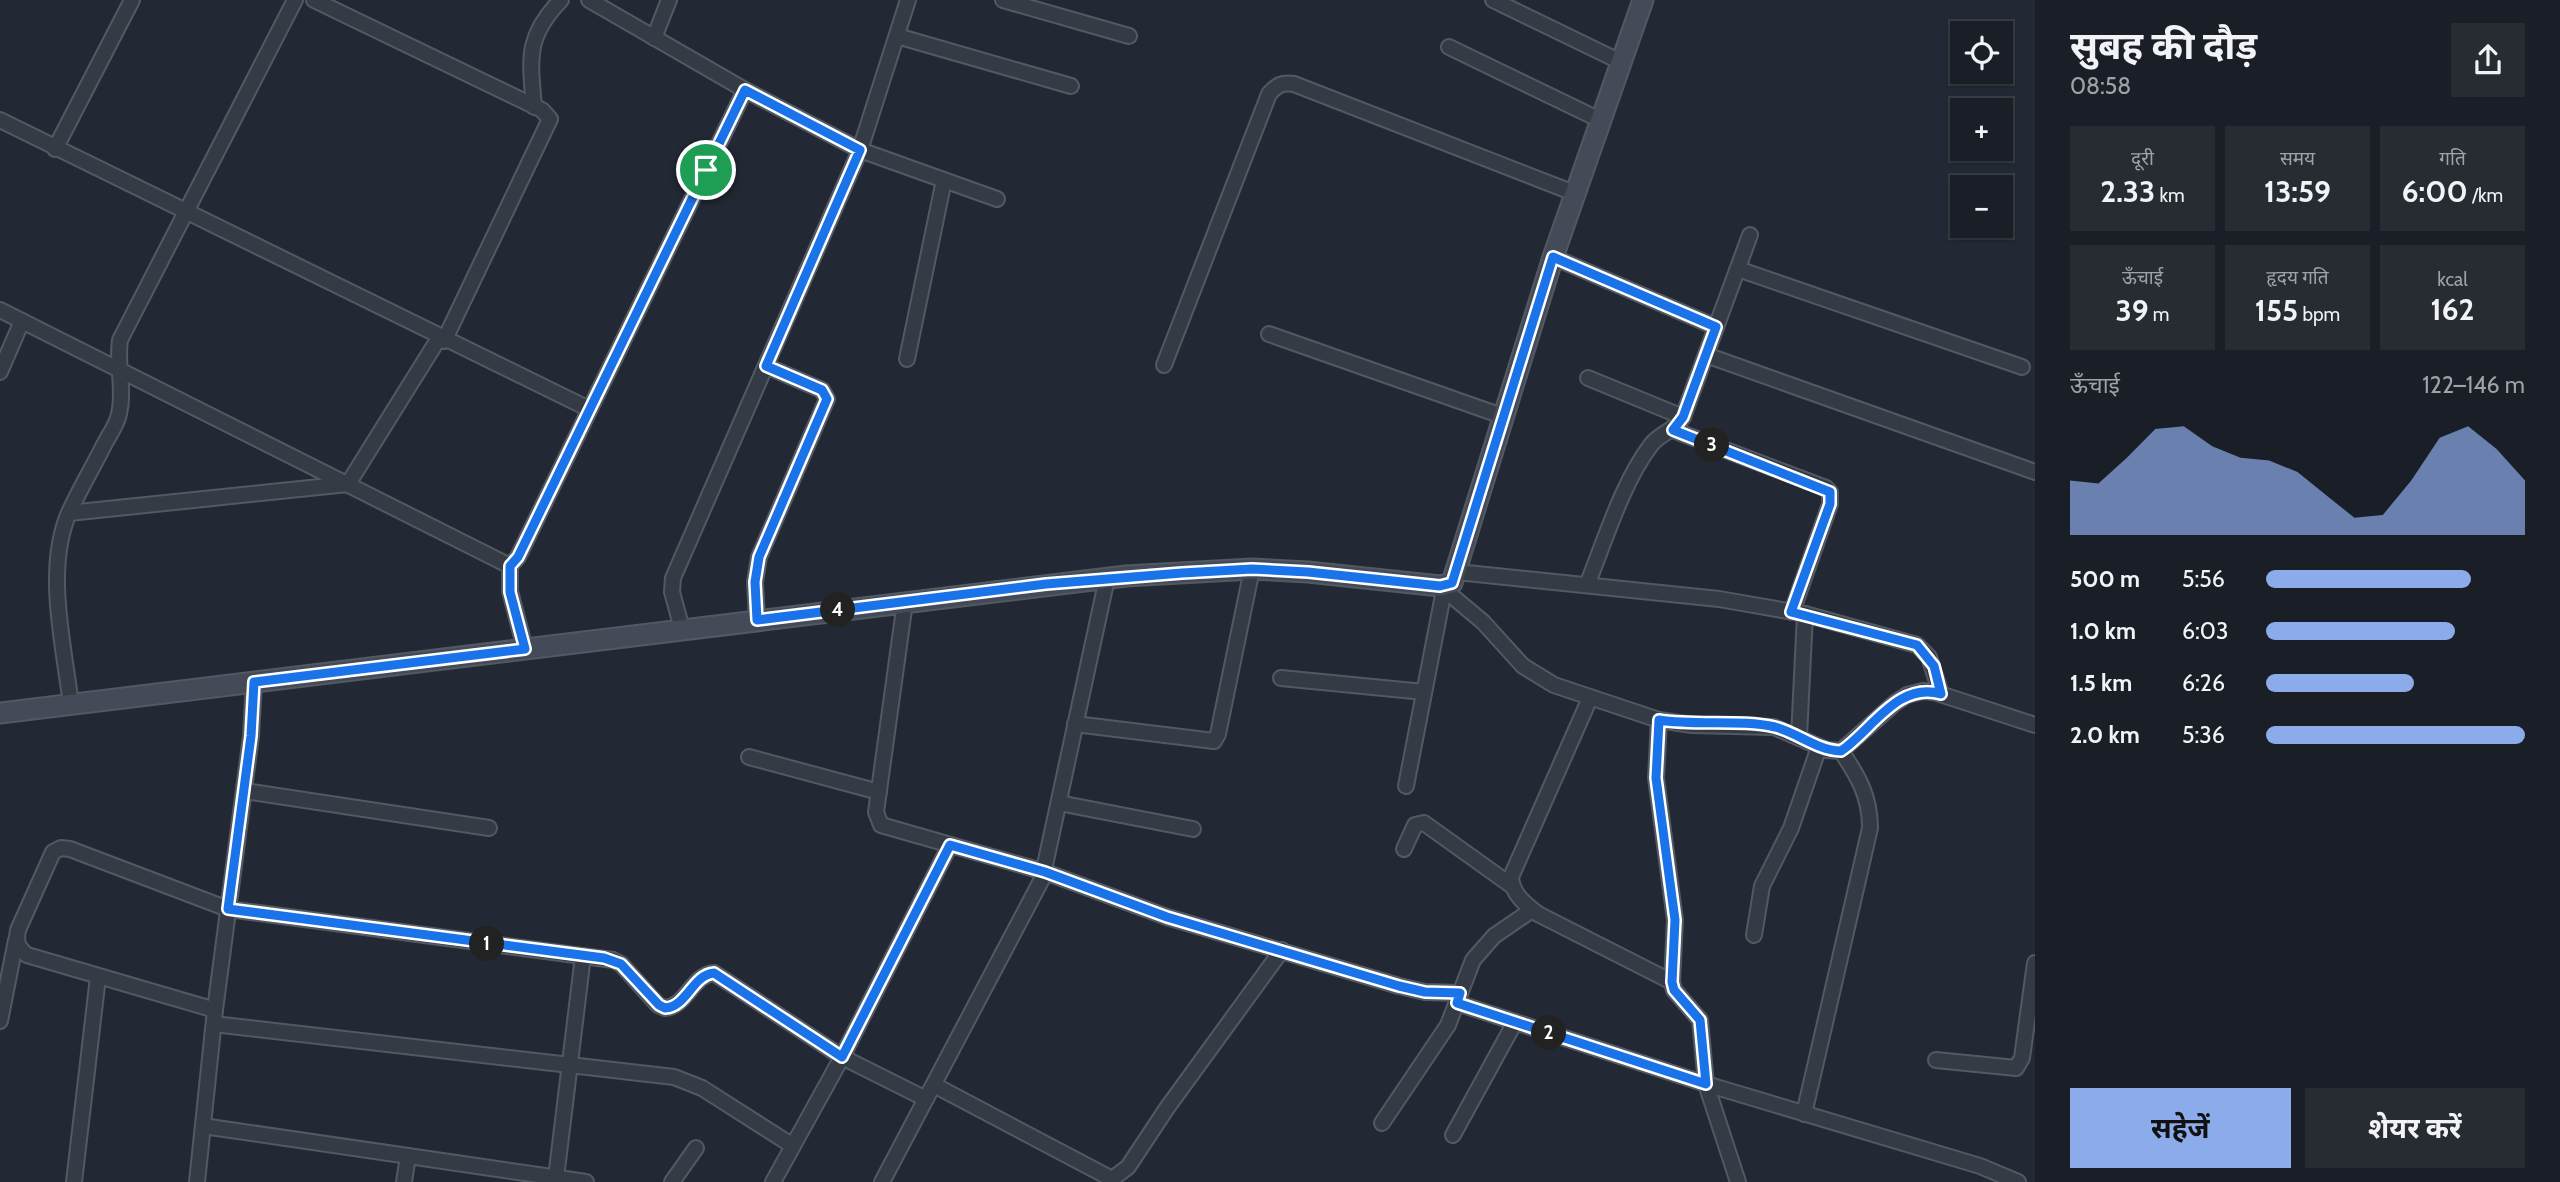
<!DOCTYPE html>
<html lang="hi">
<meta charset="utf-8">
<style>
:root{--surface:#1a1f27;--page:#272c33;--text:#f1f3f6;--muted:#9fa2a7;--line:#383d44;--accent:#8cabeb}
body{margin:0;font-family:Cabin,"Noto Sans Devanagari",sans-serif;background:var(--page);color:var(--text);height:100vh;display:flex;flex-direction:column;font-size:26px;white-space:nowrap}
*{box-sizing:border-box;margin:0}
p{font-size:23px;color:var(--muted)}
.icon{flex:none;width:38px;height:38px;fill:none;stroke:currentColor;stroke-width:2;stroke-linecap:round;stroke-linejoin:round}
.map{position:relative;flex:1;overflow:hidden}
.panel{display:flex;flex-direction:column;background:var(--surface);width:525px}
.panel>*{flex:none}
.controls{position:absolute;left:1950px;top:21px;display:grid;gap:14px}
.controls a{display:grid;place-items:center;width:63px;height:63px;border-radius:0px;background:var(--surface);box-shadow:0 2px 5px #0004,0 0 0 2px var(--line);font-size:35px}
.pin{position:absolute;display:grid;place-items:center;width:60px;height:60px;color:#fff;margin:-30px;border:4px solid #fff;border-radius:50%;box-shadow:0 2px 7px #0007}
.km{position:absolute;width:35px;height:35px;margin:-18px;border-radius:50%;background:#222;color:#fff;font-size:19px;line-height:35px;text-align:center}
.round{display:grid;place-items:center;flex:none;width:74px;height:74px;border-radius:0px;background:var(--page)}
.summary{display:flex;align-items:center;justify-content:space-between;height:119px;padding:0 35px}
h1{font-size:38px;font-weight:700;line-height:52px}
.figures{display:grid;grid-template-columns:repeat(3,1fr);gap:10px;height:119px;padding:7px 35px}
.figures div{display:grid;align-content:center;border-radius:0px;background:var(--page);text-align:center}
.figures b{font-size:30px;font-weight:700}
.figures small{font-size:19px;font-weight:400}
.figures p{font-size:19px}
.chart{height:196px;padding:14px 35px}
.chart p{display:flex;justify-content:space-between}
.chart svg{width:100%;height:126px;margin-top:7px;fill:var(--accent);opacity:.7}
.button{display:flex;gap:14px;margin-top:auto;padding:14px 35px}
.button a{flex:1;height:80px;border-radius:0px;background:var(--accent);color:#111;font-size:28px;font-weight:700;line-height:80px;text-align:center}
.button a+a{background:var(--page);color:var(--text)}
ul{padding:0 35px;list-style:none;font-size:23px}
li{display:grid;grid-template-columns:112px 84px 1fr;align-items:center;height:52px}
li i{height:18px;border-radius:9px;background:var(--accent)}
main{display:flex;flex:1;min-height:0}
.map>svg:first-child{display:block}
</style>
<main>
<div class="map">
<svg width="2035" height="1182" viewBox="0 0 2035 1182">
<rect width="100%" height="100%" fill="#222934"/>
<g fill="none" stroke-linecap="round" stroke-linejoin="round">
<g stroke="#535963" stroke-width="18">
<g id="street">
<polyline points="314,0 542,110 550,119 444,341"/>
<polyline points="589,0 745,90 860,150 997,199"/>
<polyline points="1003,0 1129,36"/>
<polyline points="1493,0 1621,62"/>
<polyline points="897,36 1071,86"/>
<polyline points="654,38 669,0"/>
<polyline points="1449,47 1600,120"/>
<path d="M534,107C530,59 525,37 561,0"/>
<polyline points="0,120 589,409"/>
<polyline points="55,149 132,0"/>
<polyline points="1553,257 1716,327"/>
<polyline points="1738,269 2022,367"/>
<polyline points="0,310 510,566 518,557 745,90"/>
<polyline points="1269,334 1502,416"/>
<polyline points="1706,355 2035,472"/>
<polyline points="907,359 944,180"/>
<path d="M1164,365L1269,94C1277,85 1282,82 1294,84L1574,193"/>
<polyline points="0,372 22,321"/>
<polyline points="1588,378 1683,417"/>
<polyline points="1673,430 1826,488 1830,492 1830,504 1792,612"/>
<polyline points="69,513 348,484 439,338"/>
<polyline points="510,566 510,591 525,649"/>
<polyline points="1457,572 1719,599 1805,614 1917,645 1929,657 1941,694"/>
<path d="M1587,585C1604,543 1623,481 1651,445C1660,433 1675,431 1683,417L1750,235"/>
<polyline points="1440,586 1483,622 1523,666 1554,685 1659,720 1692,725 1774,727 1827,750 1841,751 1895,703 1907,695 1923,691 1934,692 2035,725"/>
<polyline points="905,602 876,812 881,825 1045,872 1167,917 1399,986 1425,992 1460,993"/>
<polyline points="757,620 755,582 759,557 827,399 822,390 766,366"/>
<polyline points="682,629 672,592 673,578 860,150 908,0"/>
<polyline points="1281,678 1424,692"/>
<path d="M1590,698L1511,877C1512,894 1525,904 1538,914L1672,982"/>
<path d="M71,705C64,646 45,571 68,515C79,490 93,467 105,443C110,434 117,424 119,414C125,389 116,365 120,340L295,0"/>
<polyline points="1659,720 1656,778 1675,920 1672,982 1674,990 1700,1020 1706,1084 1738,1182"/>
<polyline points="1075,724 1214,741 1218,734 1252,569"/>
<polyline points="1799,737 1805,614"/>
<polyline points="749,757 879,792"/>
<polyline points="1406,786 1444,590"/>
<polyline points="245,791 489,828"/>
<polyline points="1059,803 1193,829"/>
<polyline points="1404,849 1415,825 1424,823 1512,886"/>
<polyline points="1754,935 1762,886 1791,828 1819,747"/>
<polyline points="1457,1003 1706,1084 1980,1166 2018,1182"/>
<path d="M215,1010L27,955C17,947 16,941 18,930L53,852L61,848L70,849L228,909L613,960L621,964L658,1005L665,1008C687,1006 692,975 714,973L842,1057L926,1099"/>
<polyline points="0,1021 16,940"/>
<polyline points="214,1024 674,1077 702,1088 793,1146"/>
<polyline points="1936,1060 2016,1068 2022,1058 2035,963"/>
<polyline points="934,1085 1112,1179 1128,1167 1167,1108 1282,950"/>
<path d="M1804,1114L1870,828C1870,796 1858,776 1841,751"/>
<polyline points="1382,1123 1448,1025 1473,960 1494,936 1532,910"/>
<polyline points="203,1126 586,1182"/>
<polyline points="1453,1135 1515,1022"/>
<polyline points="556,1178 583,956"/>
<polyline points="74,1182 98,977"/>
<polyline points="197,1182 215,1010 251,736 254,682"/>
<polyline points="404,1182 408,1156"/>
<polyline points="672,1182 696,1148"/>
<polyline points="773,1182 842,1057 950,845"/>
<polyline points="882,1182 1042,879 1107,578"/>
</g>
</g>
<g stroke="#535963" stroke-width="23">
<polyline id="secondary" points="0,713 1126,576 1252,569 1308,572 1440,586 1452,583 1553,257 1643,0"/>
</g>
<use href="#street" stroke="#353b45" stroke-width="14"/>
<use href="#secondary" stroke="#444a58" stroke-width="19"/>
</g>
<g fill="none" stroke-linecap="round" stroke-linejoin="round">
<g stroke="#fff" stroke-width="14">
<path id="route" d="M745,90L860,150L766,366L822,390L827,399L759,557L755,582L757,620L1046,584L1182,573L1252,569L1308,572L1440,586L1452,583L1553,257L1716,327L1683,417L1673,430L1830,492V504L1791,612L1917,645L1934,666L1941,694C1898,681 1872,730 1841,751C1816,750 1798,733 1775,727C1741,719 1697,726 1659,720L1656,778L1675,920L1672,982L1674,990L1700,1020L1706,1084L1457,1003L1460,993L1425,992L1399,986L1167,917L1045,872L950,845L842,1057L714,973C692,975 687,1007 665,1008L659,1005L621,964L604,958L228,909L251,736L254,682L525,649L510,592V566L518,557Z"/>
</g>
<use href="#route" stroke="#1a73e8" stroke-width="9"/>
</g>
</svg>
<div class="controls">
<a><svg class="icon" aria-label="locate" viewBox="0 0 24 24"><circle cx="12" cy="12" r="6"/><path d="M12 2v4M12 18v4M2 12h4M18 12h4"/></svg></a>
<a>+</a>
<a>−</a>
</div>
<div class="pin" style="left:706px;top:170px;background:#1e9e55"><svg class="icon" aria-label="arrive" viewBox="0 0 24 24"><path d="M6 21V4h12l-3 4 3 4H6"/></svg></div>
<b class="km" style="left:487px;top:944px">1</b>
<b class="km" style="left:1549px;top:1033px">2</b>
<b class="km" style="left:1712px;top:445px">3</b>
<b class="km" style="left:838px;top:610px">4</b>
</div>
<section class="panel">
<div class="summary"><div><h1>सुबह की दौड़</h1><p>08:58</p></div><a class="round"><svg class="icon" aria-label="share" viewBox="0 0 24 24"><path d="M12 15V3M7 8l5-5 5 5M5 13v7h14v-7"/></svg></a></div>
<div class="figures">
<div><p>दूरी</p><b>2.33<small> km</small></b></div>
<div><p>समय</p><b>13:59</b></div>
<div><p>गति</p><b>6:00<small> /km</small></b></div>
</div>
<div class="figures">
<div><p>ऊँचाई</p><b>39<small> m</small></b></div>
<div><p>हृदय गति</p><b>155<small> bpm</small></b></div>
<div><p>kcal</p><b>162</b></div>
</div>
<div class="chart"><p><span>ऊँचाई</span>122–146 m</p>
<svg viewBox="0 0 160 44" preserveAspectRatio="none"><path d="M0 44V25L10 26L20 17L30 7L40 6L50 13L60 17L70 18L80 22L90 30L100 38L110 37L120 25L130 10L140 6L150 14L160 25V44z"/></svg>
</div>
<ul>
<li><b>500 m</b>5:56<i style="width:79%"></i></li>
<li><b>1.0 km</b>6:03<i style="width:73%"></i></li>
<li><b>1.5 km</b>6:26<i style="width:57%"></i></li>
<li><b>2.0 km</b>5:36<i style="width:100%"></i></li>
</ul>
<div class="button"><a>सहेजें</a><a>शेयर करें</a></div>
</section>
</main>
